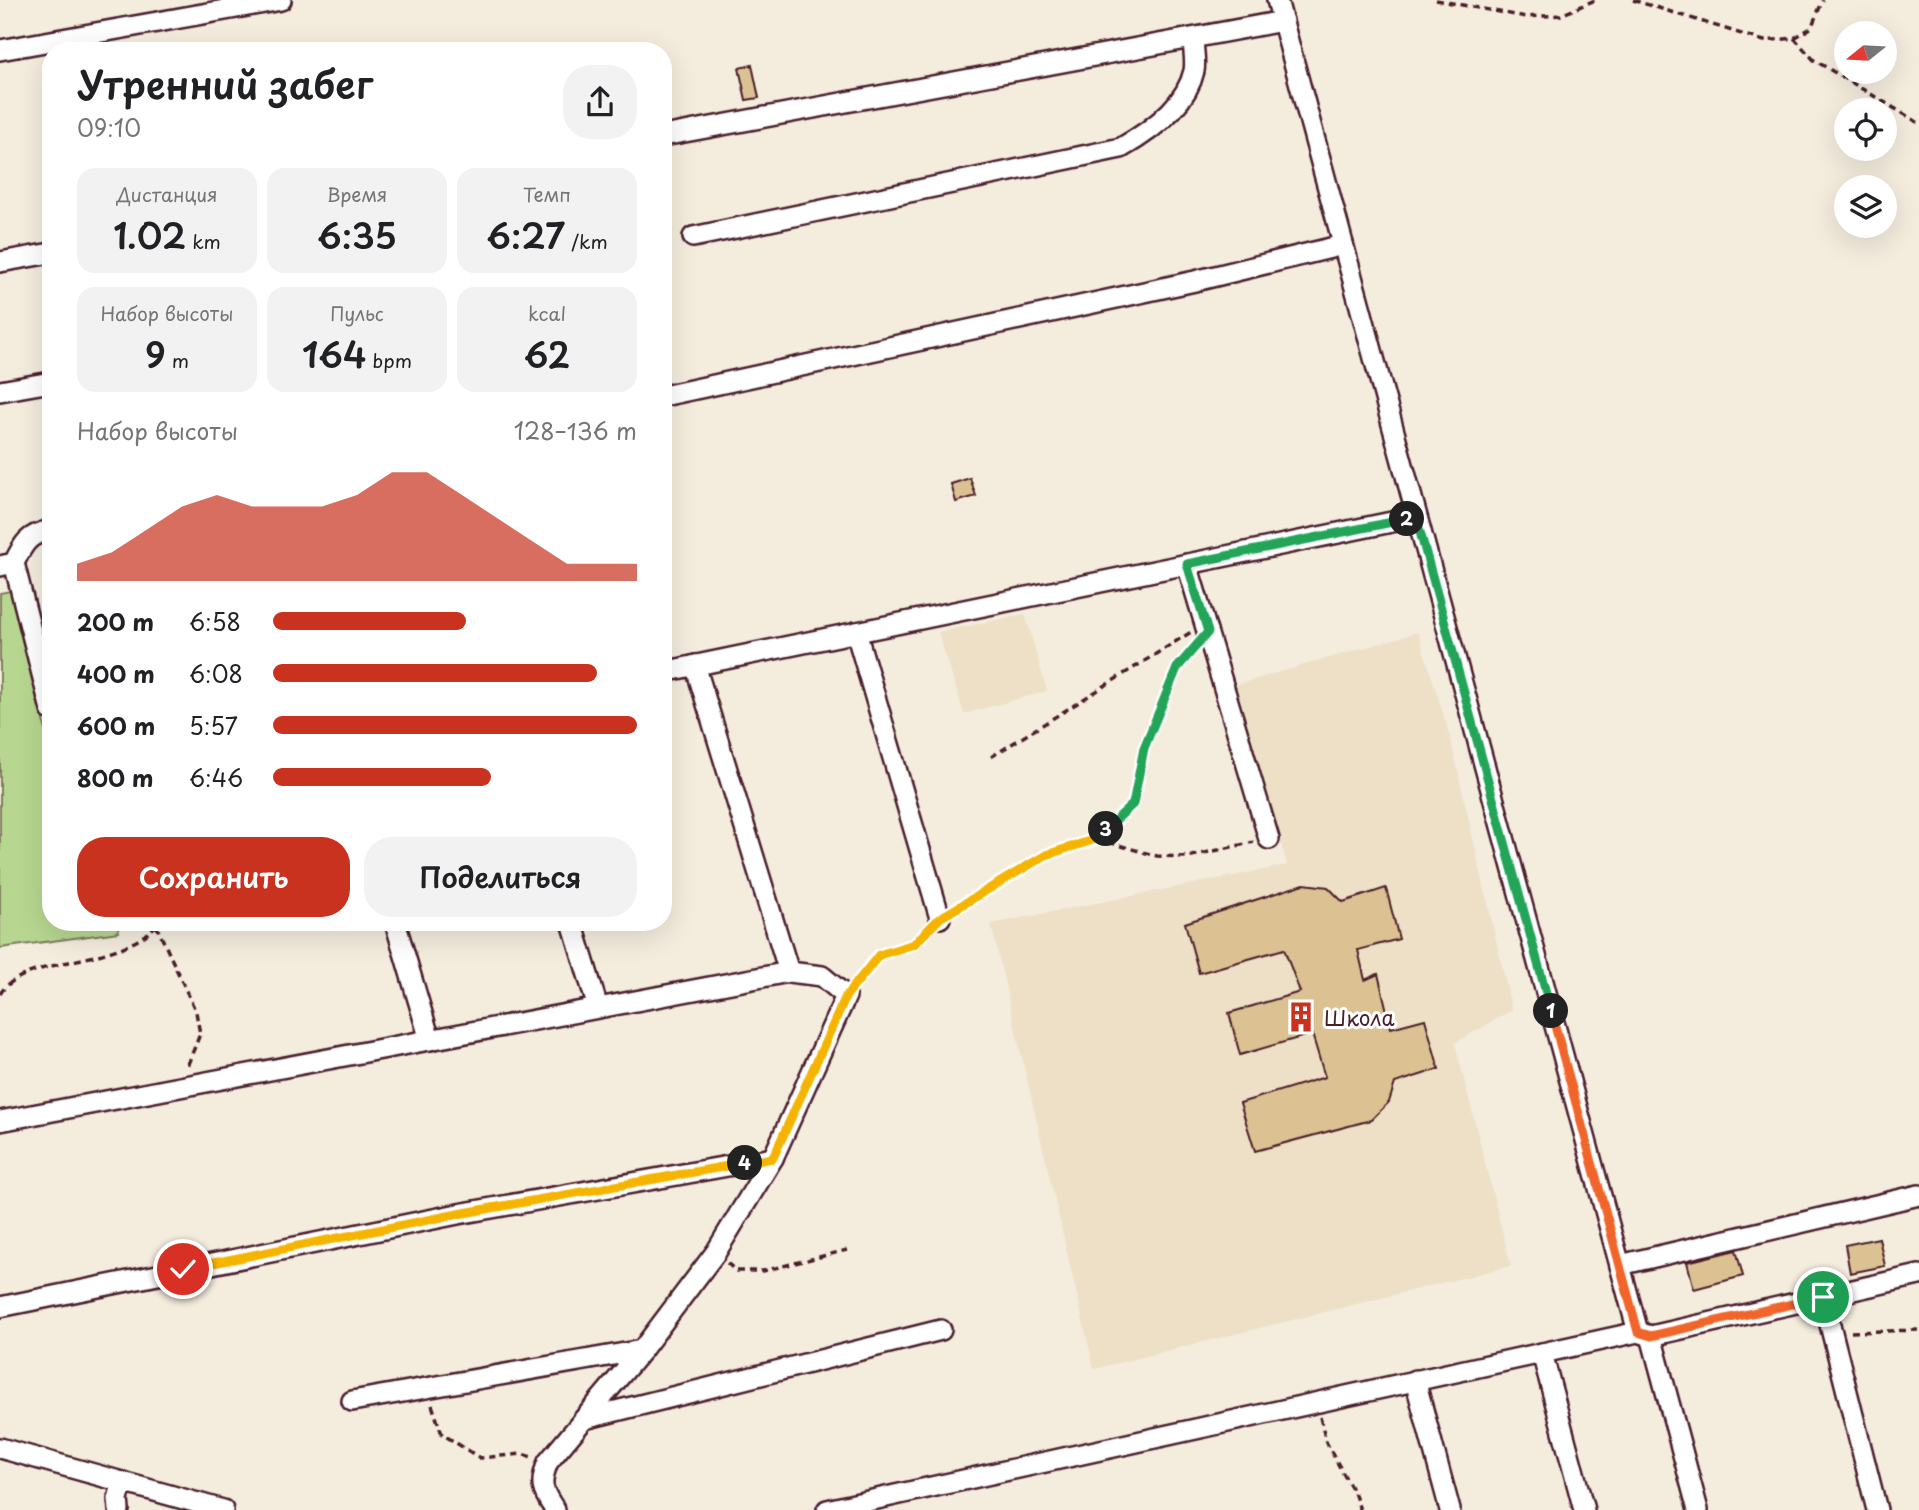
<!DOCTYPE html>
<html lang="ru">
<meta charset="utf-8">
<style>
:root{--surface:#fff;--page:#f2f2f2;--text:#202124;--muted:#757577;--accent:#c8321e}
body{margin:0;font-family:"Playpen Sans",sans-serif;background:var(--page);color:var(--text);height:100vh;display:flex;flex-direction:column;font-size:26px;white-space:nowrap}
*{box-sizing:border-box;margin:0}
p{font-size:23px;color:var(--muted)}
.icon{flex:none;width:38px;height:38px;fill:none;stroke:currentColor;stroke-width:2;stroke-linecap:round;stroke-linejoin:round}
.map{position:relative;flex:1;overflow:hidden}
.panel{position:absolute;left:42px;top:42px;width:630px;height:889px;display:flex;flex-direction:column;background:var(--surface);border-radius:28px;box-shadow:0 7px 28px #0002}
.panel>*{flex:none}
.needle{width:46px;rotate:252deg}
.controls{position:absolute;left:1834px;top:21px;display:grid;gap:14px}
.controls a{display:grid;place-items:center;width:63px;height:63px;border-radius:50%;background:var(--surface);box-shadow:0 7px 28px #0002;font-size:35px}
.pin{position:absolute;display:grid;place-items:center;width:60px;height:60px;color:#fff;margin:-30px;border:4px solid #fff;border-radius:50%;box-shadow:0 2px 7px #0007}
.km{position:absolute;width:35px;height:35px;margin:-18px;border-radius:50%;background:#222;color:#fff;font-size:19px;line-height:35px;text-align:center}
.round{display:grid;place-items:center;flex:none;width:74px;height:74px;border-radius:28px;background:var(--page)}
.summary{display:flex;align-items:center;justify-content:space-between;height:119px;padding:0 35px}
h1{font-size:38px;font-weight:600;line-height:52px}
.figures{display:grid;grid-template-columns:repeat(3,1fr);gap:10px;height:119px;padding:7px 35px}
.figures div{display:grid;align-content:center;border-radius:18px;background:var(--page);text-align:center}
.figures b{font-size:35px;font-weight:600}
.figures small{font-size:19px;font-weight:400}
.figures p{font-size:19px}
.chart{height:196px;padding:14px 35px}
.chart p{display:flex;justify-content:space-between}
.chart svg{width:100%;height:126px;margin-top:7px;fill:var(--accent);opacity:.7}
.primary-button{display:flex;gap:14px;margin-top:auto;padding:14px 35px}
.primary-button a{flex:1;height:80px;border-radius:28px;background:var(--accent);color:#fff;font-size:28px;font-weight:600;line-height:80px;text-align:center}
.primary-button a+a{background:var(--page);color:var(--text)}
ul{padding:0 35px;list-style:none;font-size:23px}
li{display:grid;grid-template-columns:112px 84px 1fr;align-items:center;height:52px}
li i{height:18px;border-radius:9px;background:var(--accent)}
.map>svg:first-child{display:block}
</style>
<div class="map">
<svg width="1919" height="1510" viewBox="0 0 1919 1510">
<rect width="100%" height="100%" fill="#f4edde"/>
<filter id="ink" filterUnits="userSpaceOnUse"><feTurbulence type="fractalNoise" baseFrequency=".0143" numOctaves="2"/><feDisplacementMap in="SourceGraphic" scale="14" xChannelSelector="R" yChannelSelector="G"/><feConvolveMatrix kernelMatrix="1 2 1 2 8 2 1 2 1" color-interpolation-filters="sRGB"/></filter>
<g filter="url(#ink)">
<g fill="#ede0c7">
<polygon points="1025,614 1047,691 964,714 938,632"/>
<polygon points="1418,632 1450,736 1512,1010 1455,1043 1511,1266 1094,1369 991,924 1287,865 1235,685"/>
</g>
<polygon fill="#b7d790" stroke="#807b5e" stroke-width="2" points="15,590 41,714 51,746 51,922 116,922 119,932 0,948 0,593"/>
<g fill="#dcc292" stroke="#4a1f2b" stroke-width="2">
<polygon points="752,65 759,98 746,100 739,68"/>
<polygon points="970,478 976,496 956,502 951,484"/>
<polygon points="1304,884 1328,887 1343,902 1386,888 1399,939 1358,950 1365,980 1378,974 1391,1028 1425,1019 1439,1069 1395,1083 1389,1102 1371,1120 1255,1151 1240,1103 1325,1077 1312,1034 1240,1055 1229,1013 1300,992 1284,949 1199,973 1185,923"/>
<polygon points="1879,1238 1885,1266 1850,1273 1845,1245"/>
<polygon points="1736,1250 1743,1276 1694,1289 1687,1262"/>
</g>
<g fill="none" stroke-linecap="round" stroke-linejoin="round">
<g stroke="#4a1f2b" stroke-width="24">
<g id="street">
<polyline points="1277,0 1638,1332"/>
<polyline points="0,50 281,0"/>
<polyline points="663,136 1283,21"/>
<path d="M693,237L1121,148C1151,131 1186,106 1194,71C1196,61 1193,48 1193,38"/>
<polyline points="0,262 51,253"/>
<polyline points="0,391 51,382"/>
<polyline points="663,396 1195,281 1343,245"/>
<polyline points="14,563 51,710"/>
<polyline points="1187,564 1269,839"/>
<path d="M0,566L14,563C23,544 28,534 51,530"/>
<polyline points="856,632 940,918"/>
<polyline points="695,665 789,972"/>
<polyline points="663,672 1416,517"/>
<polyline points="395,922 430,1040"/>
<polyline points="572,922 598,1008"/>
<path d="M0,1121L789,972L822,976L846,996L773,1158L716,1252L642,1350L548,1462C539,1484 542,1491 555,1510"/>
<polyline points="1620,1265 1919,1195"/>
<polyline points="1823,1297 1877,1510"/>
<polyline points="0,1307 458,1214 773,1158"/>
<polyline points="1651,1336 1698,1510"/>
<polyline points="1542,1353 1584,1510"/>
<polyline points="1415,1380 1450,1510"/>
<polyline points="352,1401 642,1350"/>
<polyline points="584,1419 941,1330"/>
<polyline points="0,1448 223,1510"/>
<polyline points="119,1510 118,1499 123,1482"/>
<polyline points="827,1510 1638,1332 1651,1336 1919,1275"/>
</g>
</g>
<g stroke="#4a1f2b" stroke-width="3.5" stroke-dasharray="7 5" stroke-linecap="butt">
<polyline points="1436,0 1526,17 1561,15 1595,0"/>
<polyline points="1633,0 1764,41 1794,38 1811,28 1823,0"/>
<polyline points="1794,38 1814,60 1919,123"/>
<polyline points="991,757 1191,632"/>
<polyline points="1097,839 1157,856 1187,857 1254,842"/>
<polyline points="955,909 1046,855 1096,839 1133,804 1144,748 1177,668 1195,646"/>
<polyline points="156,925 196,1012 200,1034 186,1069"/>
<polyline points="857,982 879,955 913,944 927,931"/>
<path d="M0,994C23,955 128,967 158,922"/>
<polyline points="727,1263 736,1271 763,1271 847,1250"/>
<polyline points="1851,1332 1919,1330"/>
<polyline points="432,1405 442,1434 480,1458 522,1454 532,1457"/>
<polyline points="1320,1417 1326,1442 1355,1495 1360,1510"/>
</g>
<use href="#street" stroke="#fff" stroke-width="19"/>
</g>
</g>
<g fill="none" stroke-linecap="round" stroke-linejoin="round" filter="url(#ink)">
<g stroke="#fff" stroke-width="14">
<polyline id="split-1" points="1551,1011 1638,1332 1651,1336 1823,1297"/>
</g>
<g stroke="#fff" stroke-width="14">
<polyline id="split-2" points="1407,519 1416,517 1551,1011"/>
</g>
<g stroke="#fff" stroke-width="14">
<polyline id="split-3" points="1106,829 1133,804 1144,748 1177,668 1208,632 1187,564 1407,519"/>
</g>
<g stroke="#fff" stroke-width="14">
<polyline id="split-4" points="745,1163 773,1158 846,996 879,955 914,944 940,918 1046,855 1096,839 1106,829"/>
</g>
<g stroke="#fff" stroke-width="14">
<polyline id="split-5" points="183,1269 458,1214 745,1163"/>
</g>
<use href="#split-1" stroke="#f0652b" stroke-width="9"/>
<use href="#split-2" stroke="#22a559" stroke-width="9"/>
<use href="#split-3" stroke="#22a559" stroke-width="9"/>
<use href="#split-4" stroke="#f5b400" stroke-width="9"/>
<use href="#split-5" stroke="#f5b400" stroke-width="9"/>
</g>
<defs>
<g id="building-bare" transform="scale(2.415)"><path d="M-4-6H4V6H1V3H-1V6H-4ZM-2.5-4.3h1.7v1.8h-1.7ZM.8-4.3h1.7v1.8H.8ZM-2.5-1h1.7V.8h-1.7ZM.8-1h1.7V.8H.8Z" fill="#c8321e" stroke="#fff" stroke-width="2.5" paint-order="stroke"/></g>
</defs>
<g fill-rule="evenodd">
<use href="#building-bare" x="1301" y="1017"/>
</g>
<g text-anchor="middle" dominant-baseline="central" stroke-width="6" stroke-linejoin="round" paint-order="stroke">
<g font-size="21" fill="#4a1f2b" stroke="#fff" text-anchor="start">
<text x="1324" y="1017">Школа</text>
</g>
</g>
</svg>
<div class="controls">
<a><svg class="needle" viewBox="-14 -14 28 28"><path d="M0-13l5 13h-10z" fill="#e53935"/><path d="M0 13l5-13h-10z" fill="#757577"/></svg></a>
<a><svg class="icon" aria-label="locate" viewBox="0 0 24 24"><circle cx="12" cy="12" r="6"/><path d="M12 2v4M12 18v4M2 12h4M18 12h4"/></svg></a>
<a><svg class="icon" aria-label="layers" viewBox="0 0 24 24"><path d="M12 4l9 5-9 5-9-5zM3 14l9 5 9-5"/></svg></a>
</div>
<div class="pin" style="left:1823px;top:1297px;background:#1e9e55"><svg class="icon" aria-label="arrive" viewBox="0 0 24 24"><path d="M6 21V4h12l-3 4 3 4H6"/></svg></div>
<div class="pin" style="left:183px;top:1269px;background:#d93025"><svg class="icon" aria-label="check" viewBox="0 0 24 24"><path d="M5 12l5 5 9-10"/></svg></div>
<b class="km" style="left:1551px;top:1011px">1</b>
<b class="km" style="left:1407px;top:519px">2</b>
<b class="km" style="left:1106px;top:829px">3</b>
<b class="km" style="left:745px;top:1163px">4</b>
<section class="panel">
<div class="summary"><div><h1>Утренний забег</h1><p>09:10</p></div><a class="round"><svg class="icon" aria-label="share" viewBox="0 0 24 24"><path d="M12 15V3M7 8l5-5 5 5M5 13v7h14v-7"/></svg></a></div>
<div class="figures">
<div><p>Дистанция</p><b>1.02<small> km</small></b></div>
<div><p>Время</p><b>6:35</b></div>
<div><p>Темп</p><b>6:27<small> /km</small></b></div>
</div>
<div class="figures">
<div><p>Набор высоты</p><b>9<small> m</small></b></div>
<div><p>Пульс</p><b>164<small> bpm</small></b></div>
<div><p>kcal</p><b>62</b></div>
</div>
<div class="chart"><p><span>Набор высоты</span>128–136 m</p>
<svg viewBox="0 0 160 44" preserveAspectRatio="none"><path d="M0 44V38L10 34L20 26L30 18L40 14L50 18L60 18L70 18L80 14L90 6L100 6L110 14L120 22L130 30L140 38L150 38L160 38V44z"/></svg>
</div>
<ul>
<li><b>200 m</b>6:58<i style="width:53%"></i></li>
<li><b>400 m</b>6:08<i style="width:89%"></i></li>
<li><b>600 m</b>5:57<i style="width:100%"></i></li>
<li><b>800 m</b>6:46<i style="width:60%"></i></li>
</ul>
<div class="primary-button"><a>Сохранить</a><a>Поделиться</a></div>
</section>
</div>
